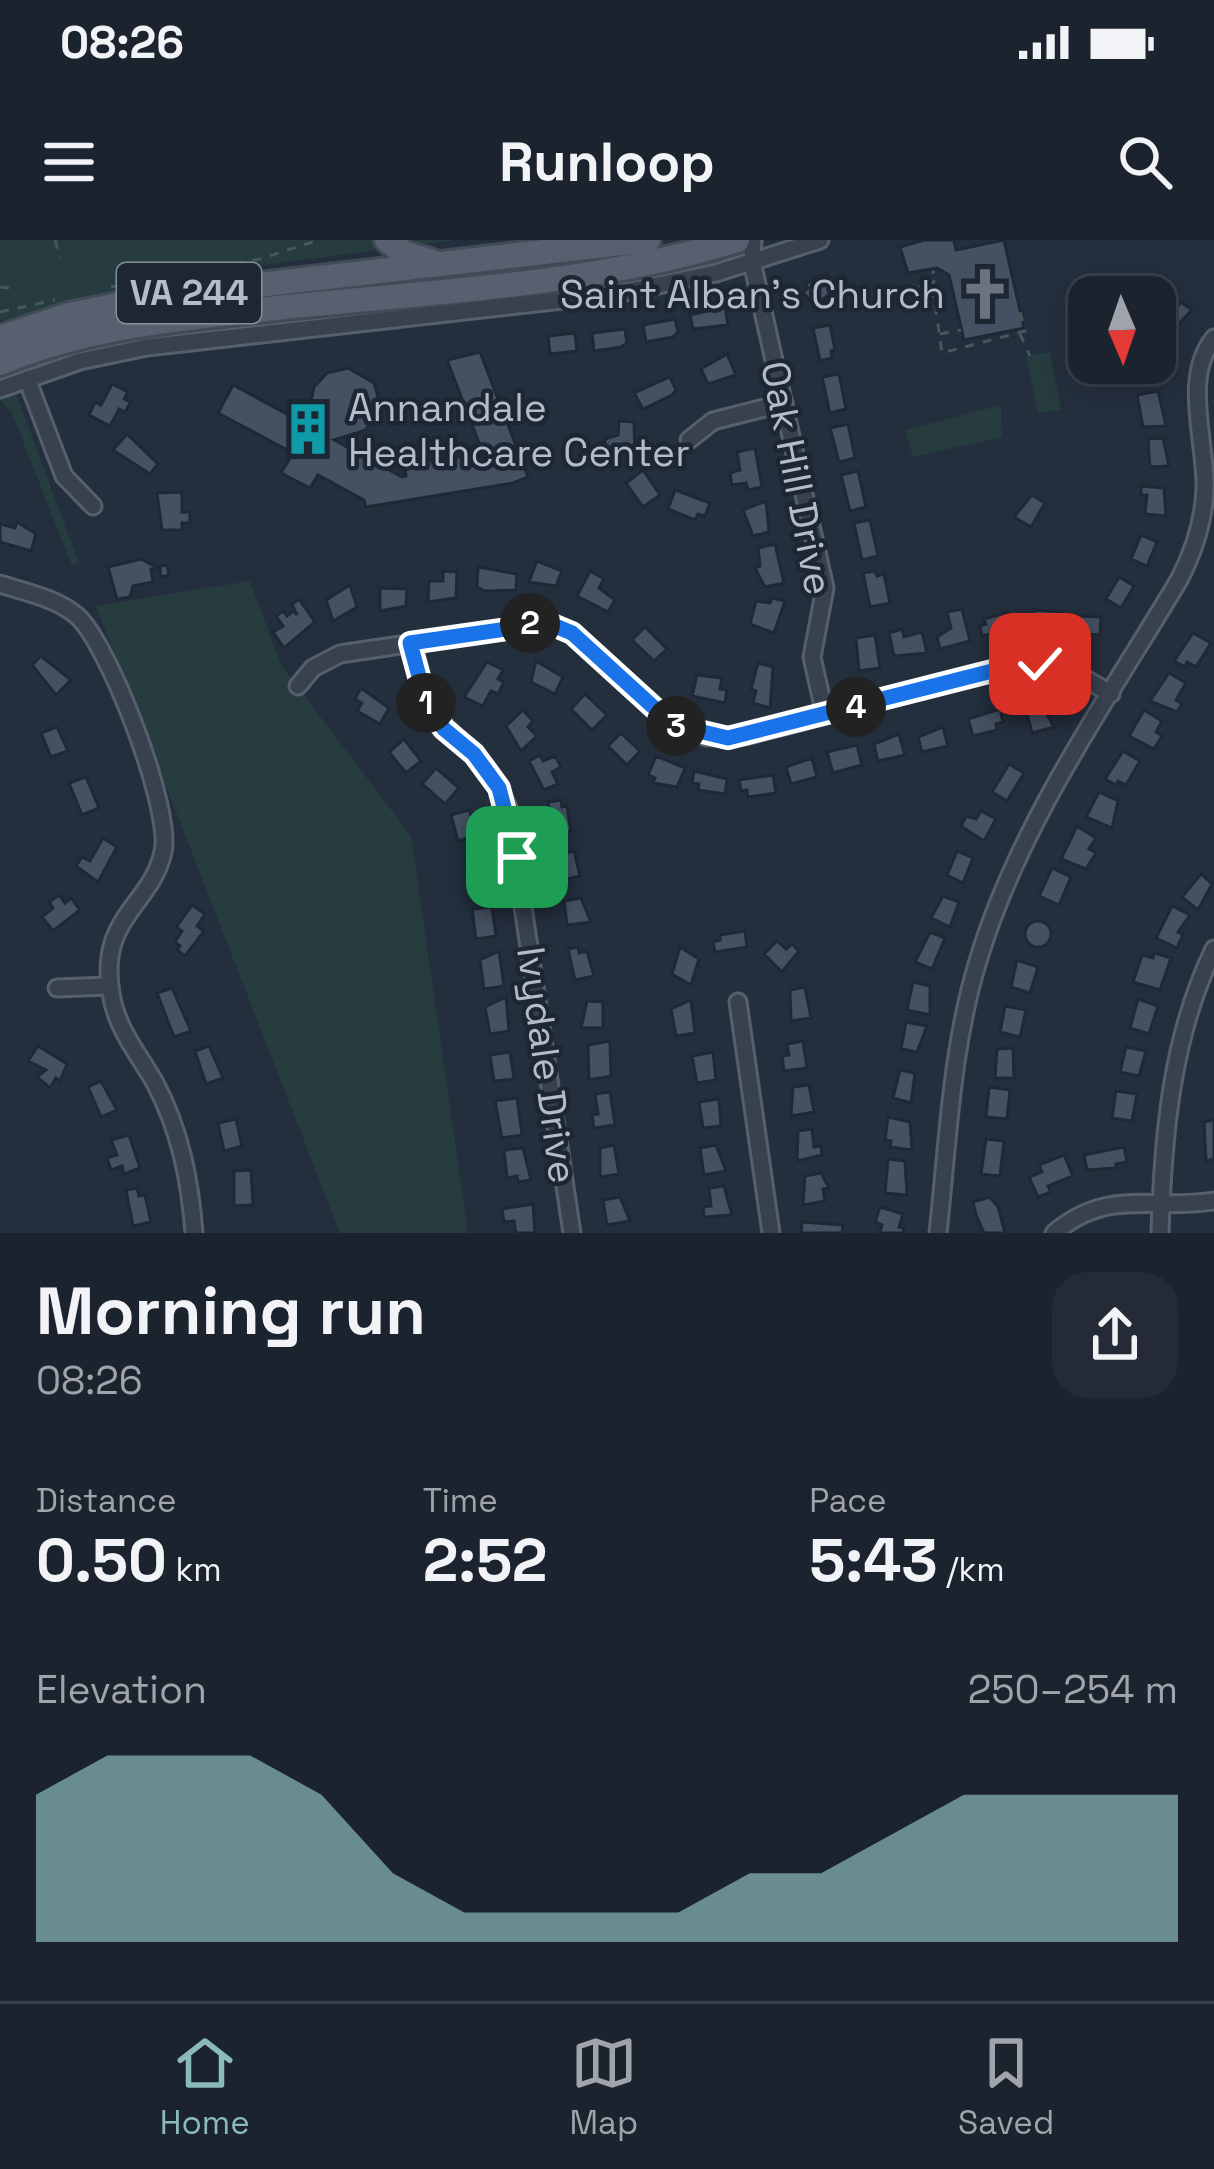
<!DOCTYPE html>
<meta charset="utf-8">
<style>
:root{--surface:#1b232e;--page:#242b36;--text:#f1f3f6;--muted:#a0a4aa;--line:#39404a;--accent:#8bbbb9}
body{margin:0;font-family:"Space Grotesk",sans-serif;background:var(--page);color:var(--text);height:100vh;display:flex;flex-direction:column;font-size:45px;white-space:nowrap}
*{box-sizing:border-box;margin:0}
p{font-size:39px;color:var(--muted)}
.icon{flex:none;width:66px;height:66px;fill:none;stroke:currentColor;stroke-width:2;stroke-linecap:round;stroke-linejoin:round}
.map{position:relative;height:993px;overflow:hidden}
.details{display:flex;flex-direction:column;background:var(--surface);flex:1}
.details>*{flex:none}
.needle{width:78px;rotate:178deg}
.controls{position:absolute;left:1068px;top:36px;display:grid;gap:24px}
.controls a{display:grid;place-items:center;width:108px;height:108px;border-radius:24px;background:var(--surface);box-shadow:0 6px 30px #0003,0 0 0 3px var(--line);font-size:60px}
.pin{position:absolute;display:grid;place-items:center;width:102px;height:102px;color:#fff;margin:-51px;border-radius:24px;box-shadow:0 6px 18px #0006}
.km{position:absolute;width:60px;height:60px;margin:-30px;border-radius:50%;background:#222;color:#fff;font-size:33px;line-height:60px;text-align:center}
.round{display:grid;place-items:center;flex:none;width:126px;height:126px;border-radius:36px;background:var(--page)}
.overview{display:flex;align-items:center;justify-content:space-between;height:204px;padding:0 36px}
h1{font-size:66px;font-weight:700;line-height:90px}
.figures{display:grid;grid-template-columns:repeat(3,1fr);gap:18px;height:204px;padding:12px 36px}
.figures div{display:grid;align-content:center}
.figures b{font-size:60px;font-weight:700}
.figures small{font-size:33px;font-weight:400}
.figures p{font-size:33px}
.chart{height:336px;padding:24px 36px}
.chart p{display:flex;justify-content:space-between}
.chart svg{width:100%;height:216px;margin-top:12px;fill:var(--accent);opacity:.7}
.status{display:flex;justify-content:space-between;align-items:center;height:84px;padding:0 60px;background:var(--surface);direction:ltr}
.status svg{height:33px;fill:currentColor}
header{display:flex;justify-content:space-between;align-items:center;height:156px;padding:0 36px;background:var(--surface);font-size:54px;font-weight:700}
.menu{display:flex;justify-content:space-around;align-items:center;height:168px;border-top:3px solid var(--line);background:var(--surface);font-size:33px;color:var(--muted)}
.menu a{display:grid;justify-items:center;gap:6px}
.menu .on{color:var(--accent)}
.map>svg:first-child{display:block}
</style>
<div class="status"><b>08:26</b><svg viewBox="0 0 49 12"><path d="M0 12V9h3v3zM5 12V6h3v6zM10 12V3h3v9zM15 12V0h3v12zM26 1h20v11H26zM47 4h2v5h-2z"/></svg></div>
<header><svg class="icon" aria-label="menu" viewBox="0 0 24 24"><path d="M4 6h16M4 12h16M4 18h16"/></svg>Runloop<svg class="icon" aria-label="search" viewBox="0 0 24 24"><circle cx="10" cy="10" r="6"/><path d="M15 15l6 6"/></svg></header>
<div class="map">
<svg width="1214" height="993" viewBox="0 0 1214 993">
<rect width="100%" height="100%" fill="#242f3e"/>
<g fill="#263c3f">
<polygon points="0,0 455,0 270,24 0,81"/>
<polygon points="1050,112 1061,170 1038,173 1026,116"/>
<polygon points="15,151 79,323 72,326 11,171 0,161"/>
<polygon points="1001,165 1002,197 913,217 905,190"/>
<polygon points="250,341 281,425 411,596 468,993 340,993 96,366"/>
</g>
<g fill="#455162" stroke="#1f2835" stroke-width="3">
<polygon points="924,0 954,0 956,10 1004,0 1024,88 964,100 949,35 937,28 908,33 900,7"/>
<polygon points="827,33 835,50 814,66 803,52 808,48 805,44"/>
<polygon points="1181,62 1192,70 1167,96 1155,85 1172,63 1177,67"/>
<polygon points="725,67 728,85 693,89 690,75"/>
<polygon points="675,79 678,92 673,97 646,102 643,85"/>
<polygon points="830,85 835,110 831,111 832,118 820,121 813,88"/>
<polygon points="625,89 627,103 621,107 594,111 592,93"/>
<polygon points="575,93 577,111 550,114 548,96"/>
<polygon points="480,112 528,237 513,243 366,267 364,260 318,235 310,248 281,233 293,213 218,173 233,145 311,187 301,171 310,165 314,147 327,133 348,128 374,143 380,163 366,190 334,200 402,237 406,236 404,224 473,215 470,207 475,206 481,223 486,221 447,120"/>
<polygon points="1155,113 1165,114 1160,140 1142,137 1145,123 1155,123"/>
<polygon points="727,114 736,135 708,144 701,129"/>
<polygon points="839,134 846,169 830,173 822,137"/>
<polygon points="670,137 676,150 672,155 643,169 634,153"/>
<polygon points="112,144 128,152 124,159 131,162 125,172 119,169 110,186 89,175 95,162 101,165"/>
<polygon points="1158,151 1166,186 1143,187 1137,155"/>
<polygon points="619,181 634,182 635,215 605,212 605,199 618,195"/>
<polygon points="848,184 855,218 839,222 830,188"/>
<polygon points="127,194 158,224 150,234 113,210"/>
<polygon points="1163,198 1169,226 1150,227 1148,199"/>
<polygon points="755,208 762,247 748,250 746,243 732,245 730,233 740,230 737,212"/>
<polygon points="643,230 660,255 643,267 626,243"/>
<polygon points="858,231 866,267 850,271 841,235"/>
<polygon points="1141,246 1164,248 1166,276 1145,274 1147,255 1141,255"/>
<polygon points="675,250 710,263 705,276 698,274 695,280 668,269"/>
<polygon points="182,252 182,272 190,272 190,283 182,283 182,290 162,290 157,253"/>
<polygon points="1032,255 1045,263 1031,287 1014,277"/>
<polygon points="766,261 769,292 753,296 743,270"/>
<polygon points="870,280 878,316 862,320 854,283"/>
<polygon points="17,282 36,294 31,311 0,302 0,284 15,288"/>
<polygon points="1141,295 1157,302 1147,326 1131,319"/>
<polygon points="775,304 784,343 765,347 755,328 760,326 758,308"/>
<polygon points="141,319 156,327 167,325 169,335 161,337 160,329 151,329 153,342 133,346 130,357 117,359 108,327"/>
<polygon points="537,321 562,331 556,346 529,342"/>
<polygon points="478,327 517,334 516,350 485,351 477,347"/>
<polygon points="443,331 457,332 456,358 428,362 429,341 443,341"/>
<polygon points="590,331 604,339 599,348 615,360 608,372 577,356"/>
<polygon points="875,331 877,336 884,334 890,363 870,367 863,333"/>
<polygon points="1119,337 1134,346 1121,368 1106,359"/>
<polygon points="350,345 357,367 333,381 326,360"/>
<polygon points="380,348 407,349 406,366 380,371"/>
<polygon points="772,358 785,361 774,393 750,384 756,361 770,363"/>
<polygon points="299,359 315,382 284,408 273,392 283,386 276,376 283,371 287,376 294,371 297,375 292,364"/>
<polygon points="962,369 970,401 940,409 937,397 951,388 947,372"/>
<polygon points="1034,370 1061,372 1060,389 1033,388"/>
<polygon points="1009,372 1014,389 982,396 980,386 986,384 984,379"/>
<polygon points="1075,376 1101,377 1100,395 1074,393"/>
<polygon points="645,387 667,409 654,421 632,400"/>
<polygon points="902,389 904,397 922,392 927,413 894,416 889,393"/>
<polygon points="1193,393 1211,403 1196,427 1187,422 1185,427 1174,421"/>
<polygon points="875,395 880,428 859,431 856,398"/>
<polygon points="41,416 71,440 56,455 32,425"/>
<polygon points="536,421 563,437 555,454 531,442"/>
<polygon points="487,422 503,430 498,439 504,442 498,454 491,451 483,466 464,457"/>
<polygon points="758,423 773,427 770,468 753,463 756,451 751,449"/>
<polygon points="1169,433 1186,443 1176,460 1182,464 1177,472 1150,461"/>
<polygon points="697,435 722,438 720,449 727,450 725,463 692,456"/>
<polygon points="361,448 389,468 380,484 357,471 362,463 355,459"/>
<polygon points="585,454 607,475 592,490 571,469"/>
<polygon points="1040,462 1054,487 1032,493 1025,466"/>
<polygon points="1000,469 1003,482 996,484 997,490 973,496 968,479"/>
<polygon points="523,470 533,481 528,487 537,496 521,511 506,486"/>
<polygon points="1144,470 1162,481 1156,492 1162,496 1154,509 1129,496"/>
<polygon points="57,487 68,511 51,517 41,493"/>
<polygon points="943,487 948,506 922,512 918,497"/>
<polygon points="621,493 640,511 627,525 608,506"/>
<polygon points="899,494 905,515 878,521 874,504"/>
<polygon points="404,499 421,521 406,533 389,512"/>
<polygon points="857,505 862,525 833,533 827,512"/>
<polygon points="1123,511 1140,521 1126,545 1118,541 1116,545 1105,539"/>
<polygon points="540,515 543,521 555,516 561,527 552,532 558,544 544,550 529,521"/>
<polygon points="656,516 685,528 677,547 653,543 655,538 648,535"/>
<polygon points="812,518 817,537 791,544 786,527"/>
<polygon points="1009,524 1024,533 1007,561 992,552"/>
<polygon points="436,528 459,548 445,564 422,544"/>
<polygon points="694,531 727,539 725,554 698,550 699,544 692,543"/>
<polygon points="773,535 776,553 748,557 747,550 741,551 739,540"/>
<polygon points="86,537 99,568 82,575 69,543"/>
<polygon points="1099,552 1118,561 1112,588 1086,577"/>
<polygon points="561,560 562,567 567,566 571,591 554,594 548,562"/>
<polygon points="469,570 478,595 458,601 451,575"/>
<polygon points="981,571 996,579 984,601 961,586 966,576 976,579"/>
<polygon points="1077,586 1096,598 1089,609 1096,613 1086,629 1061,619"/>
<polygon points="103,598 117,607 98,642 76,626 82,617 90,621"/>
<polygon points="574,611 580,636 563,640 557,615"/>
<polygon points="957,611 973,618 963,643 947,635"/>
<polygon points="485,620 490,653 474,655 466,623"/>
<polygon points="1052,628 1071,637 1059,665 1039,656"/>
<polygon points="1201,634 1212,644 1198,670 1182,657"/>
<polygon points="59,655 65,663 71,658 80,670 53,691 42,677 53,668 49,662"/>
<polygon points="943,656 959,662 950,687 931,678"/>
<polygon points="581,658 591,682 567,685 564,661"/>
<polygon points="192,665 205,674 197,686 204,691 185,716 177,710 180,706 175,702 182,691 176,687"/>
<polygon points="1172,666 1190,675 1178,692 1183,695 1177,708 1156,698"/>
<polygon points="492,667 496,696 476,699 472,669"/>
<circle cx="1038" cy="694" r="13"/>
<polygon points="745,691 747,707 715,712 713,702 720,700 720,695"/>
<polygon points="930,692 945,698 932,729 915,722"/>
<polygon points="777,701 786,709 792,704 799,711 782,732 764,714"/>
<polygon points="578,707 579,713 587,711 594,736 575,740 568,709"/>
<polygon points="680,707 699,719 691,745 672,734"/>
<polygon points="499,711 504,746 484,749 480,720"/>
<polygon points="1154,713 1171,718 1160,750 1133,742 1142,715 1153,718"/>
<polygon points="1017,720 1038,727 1030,753 1011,747"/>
<polygon points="913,742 930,746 930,775 907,770"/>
<polygon points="805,747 811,778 791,781 790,750"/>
<polygon points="172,748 191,791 174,797 157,753"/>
<polygon points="506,757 509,791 490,794 485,767"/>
<polygon points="1138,759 1158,766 1149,794 1130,788"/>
<polygon points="691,760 695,793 676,796 671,769"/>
<polygon points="587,761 603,762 603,788 581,788"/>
<polygon points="1005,766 1026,770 1020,797 1000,792"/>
<polygon points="906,782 927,786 917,812 901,809"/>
<polygon points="610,801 611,836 589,840 588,805"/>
<polygon points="803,801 807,828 784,831 782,816 789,815 787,804"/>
<polygon points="38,806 67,824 60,841 56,838 50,848 37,837 46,830 28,821"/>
<polygon points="209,806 223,838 206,844 195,811"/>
<polygon points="1126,807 1146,811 1139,836 1120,832"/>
<polygon points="1013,808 1014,838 995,838 997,809"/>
<polygon points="510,812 514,839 494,841 490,815"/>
<polygon points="713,812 716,840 697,843 692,816"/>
<polygon points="900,830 915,833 911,863 893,858"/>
<polygon points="101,841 117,870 101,877 88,847"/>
<polygon points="809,845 814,872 791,876 793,847"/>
<polygon points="989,847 1010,850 1007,879 986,877"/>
<polygon points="1116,851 1137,854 1132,881 1112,878"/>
<polygon points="610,852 615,885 594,888 592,875 598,874 595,854"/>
<polygon points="517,858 522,895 502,898 495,861"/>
<polygon points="719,859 721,886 703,888 699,862"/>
<polygon points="888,877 910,882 912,910 890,907 891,901 885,900"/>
<polygon points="236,879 242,906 224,911 218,883"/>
<polygon points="1214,880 1214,919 1206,921 1204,882"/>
<polygon points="812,889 814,907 821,906 822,915 797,921 798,891"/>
<polygon points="129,895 140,928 124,934 122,926 111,930 107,918 117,915 111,900"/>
<polygon points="986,899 1004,901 1000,936 981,934"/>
<polygon points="614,905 619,934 600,937 600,908"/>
<polygon points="716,905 726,931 704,935 700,908"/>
<polygon points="1124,907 1127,922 1116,924 1116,928 1087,930 1084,915"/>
<polygon points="523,908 531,940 518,942 517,936 507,938 504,910"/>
<polygon points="1064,915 1073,936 1048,946 1051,952 1038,957 1029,937 1042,932 1039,925"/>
<polygon points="888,919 905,921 907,955 885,953"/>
<polygon points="251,930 253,965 234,966 234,931"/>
<polygon points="821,933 829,948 823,949 825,961 803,965 805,936"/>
<polygon points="724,946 732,975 704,977 703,967 711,966 709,948"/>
<polygon points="137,948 139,956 145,955 151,982 133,986 126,950"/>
<polygon points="620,957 630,981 607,985 603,960"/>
<polygon points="990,957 998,967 1005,993 984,993 976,975 973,962"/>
<polygon points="533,964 535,993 516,993 514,981 504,982 502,969"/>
<polygon points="880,967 903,974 899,987 904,988 903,993 880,993 882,985 875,982"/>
<polygon points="802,982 843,985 842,993 801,993"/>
</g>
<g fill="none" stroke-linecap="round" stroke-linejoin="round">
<g stroke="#565f6c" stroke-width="21">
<g id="minor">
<polyline points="753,0 752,22 825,348 812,417 825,475"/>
<polyline points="27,139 64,236 93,266"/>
<polyline points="0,149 80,121 147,107 615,54 716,33 820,0"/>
<polyline points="689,200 713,181 784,163"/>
<path d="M0,344C25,352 55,358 76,375C108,401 173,571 163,612C151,666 98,677 111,753C116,788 138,813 155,843C180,890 190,940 194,993"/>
<polyline points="410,403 427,467 488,530 508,567 572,993"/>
<polyline points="298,446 313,428 340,414 548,383 572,393 673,485 707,497 745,496 1023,424 1074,432 1111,454"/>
<polyline points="57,748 109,746"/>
<polyline points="738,762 771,993"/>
<path d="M938,993C948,902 951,809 978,721C1019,584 1106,462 1179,340C1194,311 1204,281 1205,248C1206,200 1182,138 1214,98"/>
<path d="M1054,993C1109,947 1151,971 1214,961"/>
<path d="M1160,993C1163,896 1171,798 1214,709"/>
</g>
</g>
<g stroke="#414a57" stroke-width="30">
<g id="primary">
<polyline points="387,0 405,14 430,21"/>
<polyline points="0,98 69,75 163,56 648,0"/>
<path d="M0,123C84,88 168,80 258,70C417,52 584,48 737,0"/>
</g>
</g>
<g stroke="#44595c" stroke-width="3" stroke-dasharray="9 9" stroke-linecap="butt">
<polyline points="55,0 60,18"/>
<polyline points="911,45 929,50 934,57 942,113 1025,91 1020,72"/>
<polyline points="0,47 9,48"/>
<polyline points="111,47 260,19 319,0"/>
<polyline points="930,48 937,36 932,31"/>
<polyline points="0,72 55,60"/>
<polyline points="940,94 961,90"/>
<polyline points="1020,94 1030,116"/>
</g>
<use href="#minor" stroke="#38414e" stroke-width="15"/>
<use href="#primary" stroke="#56606e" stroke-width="24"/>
</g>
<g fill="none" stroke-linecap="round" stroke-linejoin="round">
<g stroke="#fff" stroke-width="24">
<polyline id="route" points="517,617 499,548 474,514 444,489 427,466 410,403 548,383 572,393 673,485 728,498 1008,427 1040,424"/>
</g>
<use href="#route" stroke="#1a73e8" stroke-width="15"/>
</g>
<defs>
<g id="church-bare" transform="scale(4.14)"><path d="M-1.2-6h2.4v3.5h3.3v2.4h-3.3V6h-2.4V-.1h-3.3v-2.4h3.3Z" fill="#6b7280" stroke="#1d2633" stroke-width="2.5" paint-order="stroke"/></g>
<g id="building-bare" transform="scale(4.14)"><path d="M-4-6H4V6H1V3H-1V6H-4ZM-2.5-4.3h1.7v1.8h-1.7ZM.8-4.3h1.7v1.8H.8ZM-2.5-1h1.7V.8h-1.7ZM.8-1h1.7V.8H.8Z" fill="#0f9aa8" stroke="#1d2633" stroke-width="2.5" paint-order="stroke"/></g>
</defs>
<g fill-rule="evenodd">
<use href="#church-bare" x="985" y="54"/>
<use href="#building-bare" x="308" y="189"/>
</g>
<g text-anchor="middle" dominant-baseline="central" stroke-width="9" stroke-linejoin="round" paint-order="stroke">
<rect fill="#1d2633" stroke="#878f9c" stroke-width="3" x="117" y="23" width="144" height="60" rx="9"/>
<g font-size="36" font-weight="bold" fill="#b4bcc9">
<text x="189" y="53">VA 244</text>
</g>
<g font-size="39" fill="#b4bcc9" stroke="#1d2633" text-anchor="end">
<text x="945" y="54">Saint Alban's Church</text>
<text x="348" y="167" text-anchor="start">Annandale<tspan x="348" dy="45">Healthcare Center</tspan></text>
</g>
<g font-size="39" fill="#b4bcc9" stroke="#1d2633">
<text transform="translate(797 238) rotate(79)">Oak Hill Drive</text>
<text transform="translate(547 825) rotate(82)">Ivydale Drive</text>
</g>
</g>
</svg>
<div class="controls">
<a><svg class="needle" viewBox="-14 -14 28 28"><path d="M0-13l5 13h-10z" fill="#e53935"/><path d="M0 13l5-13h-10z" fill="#a0a4aa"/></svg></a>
</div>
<div class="pin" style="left:517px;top:617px;background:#1e9e55"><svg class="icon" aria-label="arrive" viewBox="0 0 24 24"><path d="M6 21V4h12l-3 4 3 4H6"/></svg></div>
<div class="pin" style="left:1040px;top:424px;background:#d93025"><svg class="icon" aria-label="check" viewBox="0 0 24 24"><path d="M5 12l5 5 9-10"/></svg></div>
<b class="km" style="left:426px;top:463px">1</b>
<b class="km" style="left:530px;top:383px">2</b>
<b class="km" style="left:676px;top:486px">3</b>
<b class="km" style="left:856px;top:467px">4</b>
</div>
<section class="details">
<div class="overview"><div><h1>Morning run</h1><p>08:26</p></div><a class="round"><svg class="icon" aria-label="share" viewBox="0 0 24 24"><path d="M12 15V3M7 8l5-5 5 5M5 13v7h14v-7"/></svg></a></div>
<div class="figures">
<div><p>Distance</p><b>0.50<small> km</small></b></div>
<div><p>Time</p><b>2:52</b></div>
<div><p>Pace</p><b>5:43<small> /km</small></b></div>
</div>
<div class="chart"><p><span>Elevation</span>250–254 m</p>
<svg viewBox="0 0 160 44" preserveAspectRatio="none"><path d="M0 44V14L10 6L20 6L30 6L40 14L50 30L60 38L70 38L80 38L90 38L100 30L110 30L120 22L130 14L140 14L150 14L160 14V44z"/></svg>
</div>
</section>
<nav class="menu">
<a class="on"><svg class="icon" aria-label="home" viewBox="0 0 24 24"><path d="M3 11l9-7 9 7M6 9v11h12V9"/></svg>Home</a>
<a><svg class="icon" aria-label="map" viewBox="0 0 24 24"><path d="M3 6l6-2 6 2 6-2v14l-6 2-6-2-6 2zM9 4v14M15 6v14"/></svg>Map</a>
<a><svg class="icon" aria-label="saved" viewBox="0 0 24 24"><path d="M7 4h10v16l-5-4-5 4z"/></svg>Saved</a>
</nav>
